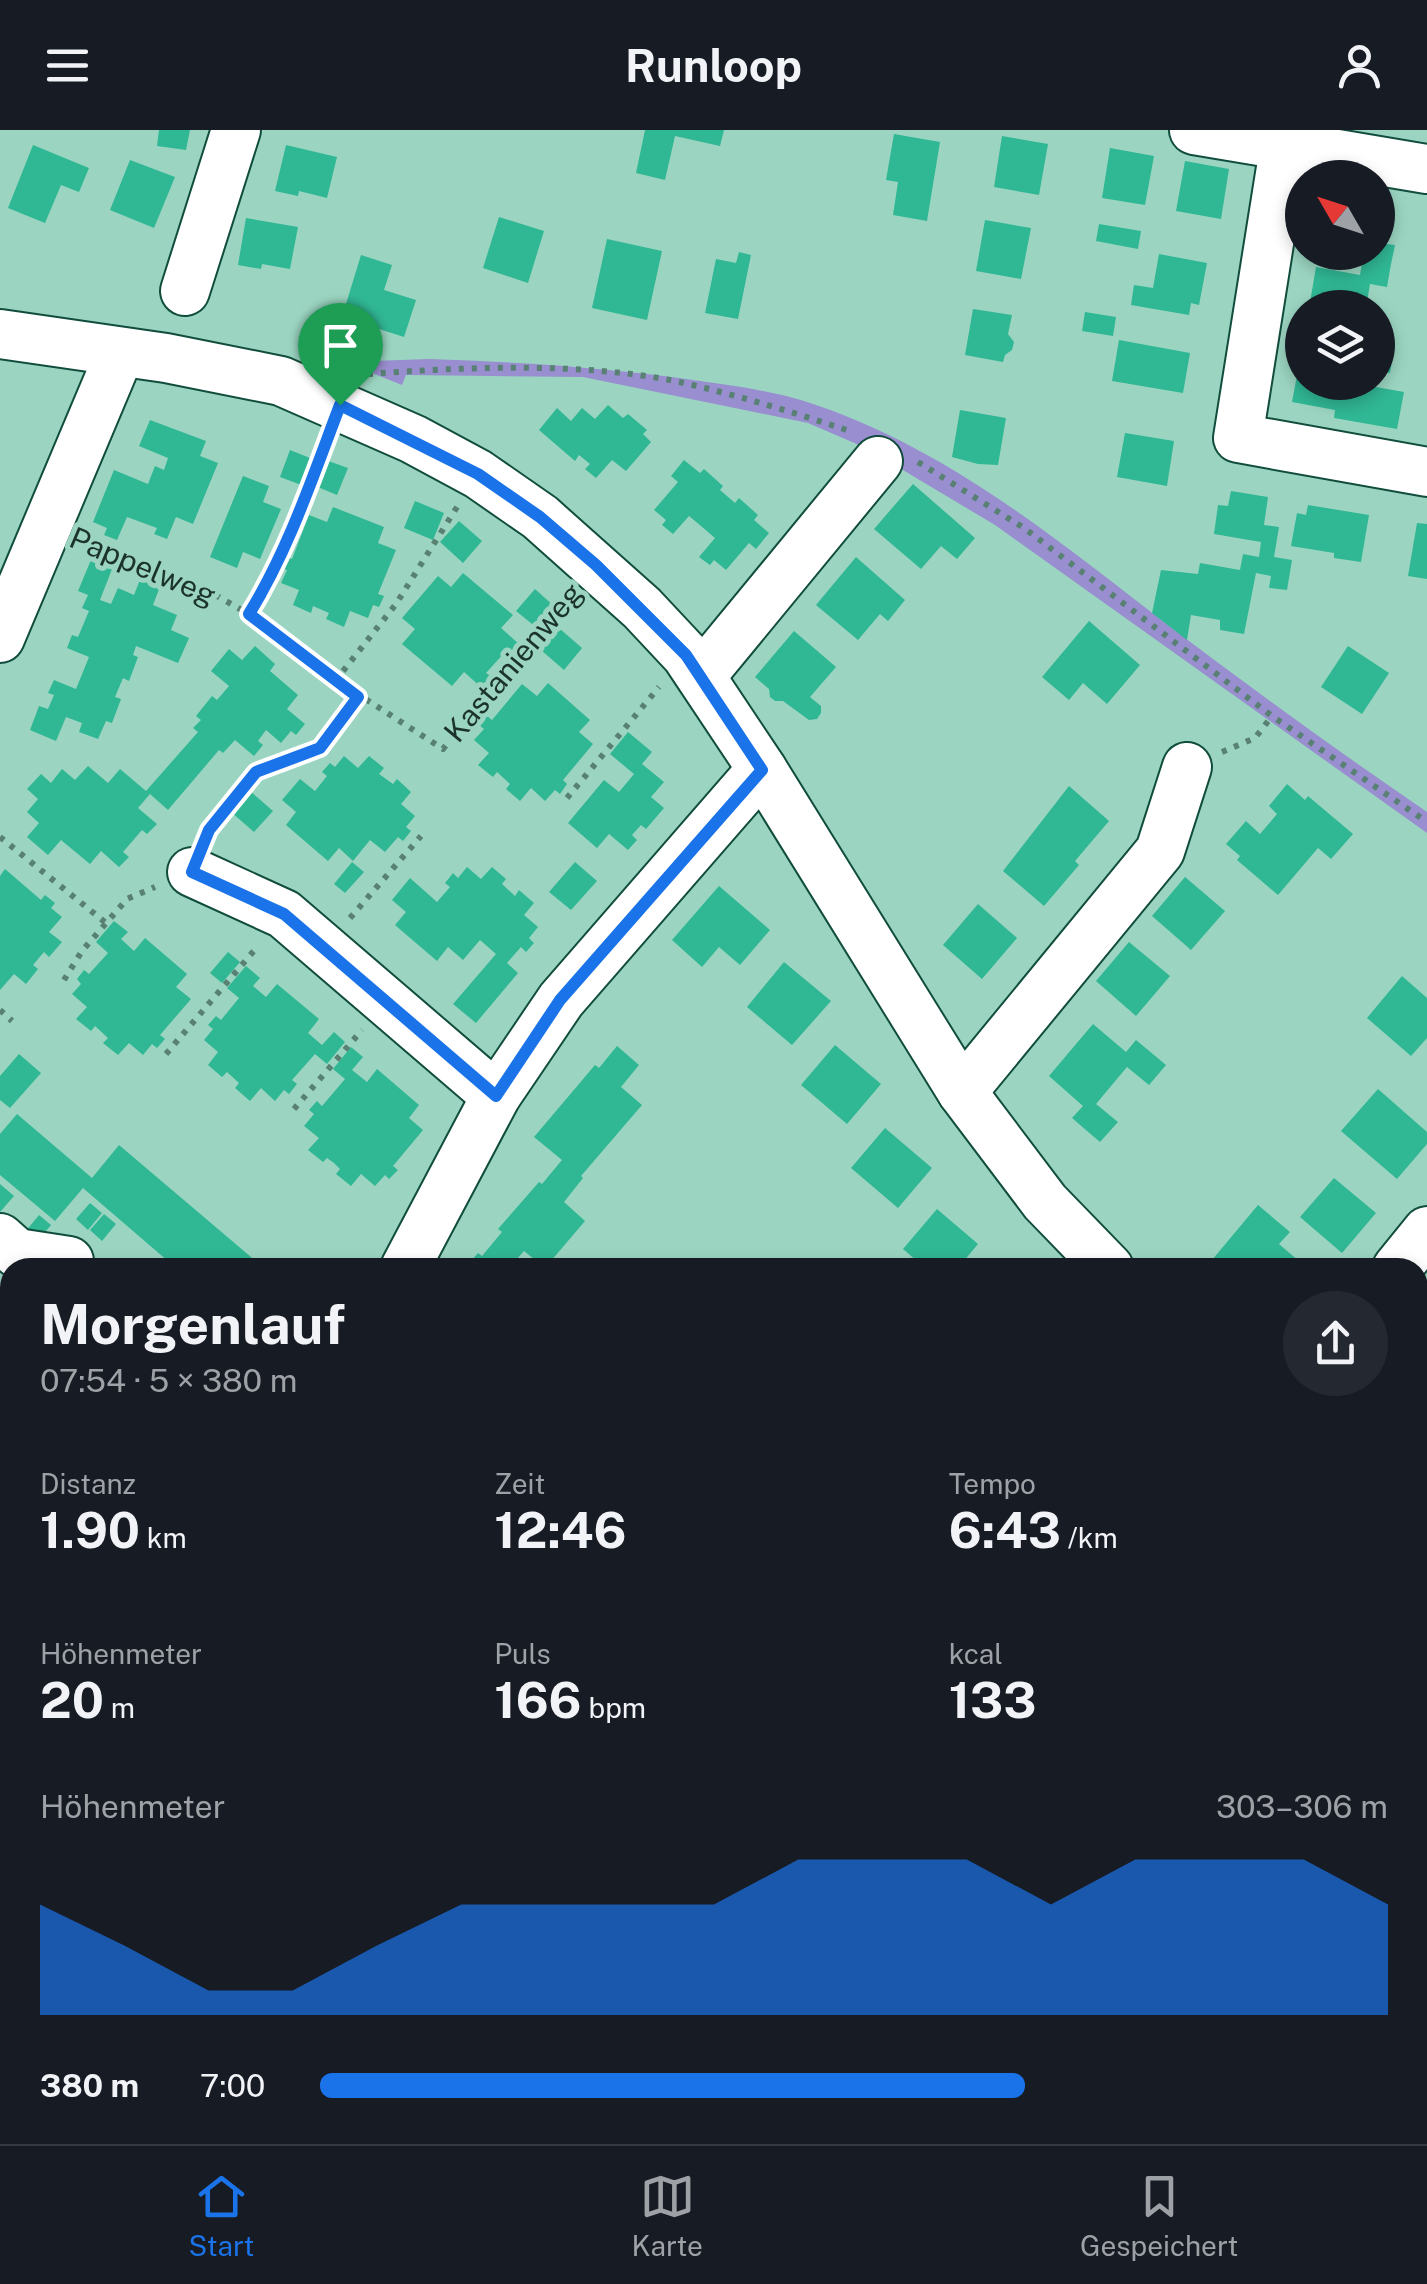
<!DOCTYPE html>
<html lang="de">
<meta charset="utf-8">
<style>
:root{--surface:#171b24;--page:#242831;--text:#f1f3f6;--muted:#9ea1a6;--line:#363941;--accent:#1a73e8}
body{margin:0;font-family:"Public Sans",sans-serif;background:var(--page);color:var(--text);height:100vh;display:flex;flex-direction:column;font-size:38px;white-space:nowrap}
*{box-sizing:border-box;margin:0}
p{font-size:32px;color:var(--muted)}
.icon{flex:none;width:55px;height:55px;fill:none;stroke:currentColor;stroke-width:2;stroke-linecap:round;stroke-linejoin:round}
.map{position:relative;flex:1;overflow:hidden}
.details{position:absolute;left:0px;top:1128px;width:1428px;height:888px;display:flex;flex-direction:column;background:var(--surface);border-radius:30px 30px 0 0;box-shadow:0 5px 15px #0003}
.details>*{flex:none}
.needle{width:65px;rotate:309deg}
.tools{position:absolute;left:1285px;top:30px;display:grid;gap:20px}
.tools a{display:grid;place-items:center;width:110px;height:110px;border-radius:50%;background:var(--surface);box-shadow:0 5px 15px #0003;font-size:50px}
.pin{position:absolute;display:grid;place-items:center;width:85px;height:85px;color:#fff;margin:-102px -42px;border-radius:50% 50% 50% 0;rotate:-45deg;box-shadow:0 0 10px #0007}
.pin .icon{rotate:45deg}
.round{display:grid;place-items:center;flex:none;width:105px;height:105px;border-radius:52px;background:var(--page)}
.overview{display:flex;align-items:center;justify-content:space-between;height:170px;padding:0 40px}
h1{font-size:55px;font-weight:700;line-height:75px}
.metrics{display:grid;grid-template-columns:repeat(3,1fr);gap:15px;height:170px;padding:10px 40px}
.metrics div{display:grid;align-content:center}
.metrics b{font-size:50px;font-weight:700}
.metrics small{font-size:28px;font-weight:400}
.metrics p{font-size:28px}
.chart{height:280px;padding:20px 40px}
.chart p{display:flex;justify-content:space-between}
.chart svg{width:100%;height:180px;margin-top:10px;fill:var(--accent);opacity:.7}
ul{padding:0 40px;list-style:none;font-size:32px}
li{display:grid;grid-template-columns:160px 120px 1fr;align-items:center;height:75px}
li i{height:25px;border-radius:12px;background:var(--accent)}
header{display:flex;justify-content:space-between;align-items:center;height:130px;padding:0 40px;background:var(--surface);font-size:45px;font-weight:700}
.dock{display:flex;justify-content:space-around;align-items:center;height:140px;border-top:2px solid var(--line);background:var(--surface);font-size:28px;color:var(--muted)}
.dock a{display:grid;justify-items:center;gap:5px}
.dock .current{color:var(--accent)}
.map>svg:first-child{display:block}
</style>
<header><svg class="icon" aria-label="menu" viewBox="0 0 24 24"><path d="M4 6h16M4 12h16M4 18h16"/></svg>Runloop<svg class="icon" aria-label="person" viewBox="0 0 24 24"><circle cx="12" cy="8" r="4"/><path d="M4 21q1-7 8-7t8 7"/></svg></header>
<div class="map">
<svg width="1427" height="2014" viewBox="0 0 1427 2014">
<rect width="100%" height="100%" fill="#9bd5c1"/>
<path fill="#998ecf" d="M429,229C517,232 605,237 693,250C729,255 768,260 804,271C943,315 1056,409 1169,496C1254,560 1339,622 1427,682V703L995,395L866,318L808,293L583,247L406,245L402,255L344,232Z"/>
<g fill="#30b794">
<polygon points="159,0 190,0 186,20 157,16"/>
<polygon points="645,0 724,0 720,16 675,6 665,50 636,43"/>
<polygon points="894,4 940,12 927,91 893,85 898,52 886,50"/>
<polygon points="1002,6 1048,14 1039,65 994,57"/>
<polygon points="33,15 89,38 79,62 61,55 45,93 8,78"/>
<polygon points="286,15 337,27 327,68 299,61 298,66 275,61"/>
<polygon points="1110,18 1154,26 1145,75 1102,68"/>
<polygon points="130,30 175,47 154,98 110,80"/>
<polygon points="1185,31 1229,39 1221,89 1176,81"/>
<polygon points="499,87 544,101 528,153 483,138"/>
<polygon points="246,88 298,97 290,139 262,134 261,139 238,135"/>
<polygon points="985,90 1031,98 1021,149 976,141"/>
<polygon points="1099,94 1141,101 1138,119 1096,111"/>
<polygon points="607,109 662,121 647,190 592,178"/>
<polygon points="1378,113 1395,115 1391,134 1387,157 1370,154 1366,178 1309,178 1316,137 1360,145 1364,122 1378,122"/>
<polygon points="739,122 751,125 738,189 705,183 716,129 736,133"/>
<polygon points="1159,124 1207,133 1199,175 1191,173 1189,185 1131,175 1134,155 1153,158"/>
<polygon points="361,125 392,135 384,160 416,170 404,207 342,187"/>
<polygon points="973,179 1012,185 1008,204 1014,212 1012,220 1005,225 1003,232 965,225"/>
<polygon points="1085,182 1116,187 1113,206 1082,201"/>
<polygon points="1119,210 1190,223 1183,263 1112,251"/>
<polygon points="1378,222 1393,225 1390,243 1378,241"/>
<polygon points="1301,224 1302,252 1366,252 1365,255 1404,262 1397,299 1334,288 1335,280 1292,272"/>
<polygon points="608,275 623,288 628,284 647,300 643,304 651,312 626,341 612,330 596,348 585,339 590,334 579,325 575,331 539,300 557,278 571,291 582,278 595,289"/>
<polygon points="960,280 1006,288 998,335 978,334 952,327"/>
<polygon points="150,290 206,311 200,326 218,333 193,394 176,387 167,409 154,404 157,398 127,387 117,410 104,405 107,398 93,392 114,340 148,354 155,336 164,340 168,328 139,316"/>
<polygon points="1125,303 1174,311 1167,356 1117,347"/>
<polygon points="290,320 315,330 304,356 280,347"/>
<polygon points="323,329 348,338 337,365 313,355"/>
<polygon points="684,330 700,343 704,339 723,356 720,360 735,373 739,368 758,385 754,390 769,403 756,419 749,413 726,440 714,430 710,435 699,427 715,408 701,396 689,386 673,404 662,395 666,390 654,380 678,352 671,346"/>
<polygon points="243,346 269,356 263,372 281,379 260,429 243,422 237,438 210,427"/>
<polygon points="913,354 975,408 957,429 941,416 921,439 874,399"/>
<polygon points="1231,361 1268,367 1264,395 1279,397 1274,427 1292,430 1287,460 1269,458 1271,446 1256,443 1244,504 1220,500 1220,490 1191,485 1187,510 1152,483 1161,440 1198,444 1200,433 1240,440 1243,424 1259,427 1261,412 1214,404 1218,375 1228,376"/>
<polygon points="415,371 444,383 433,410 404,398"/>
<polygon points="1308,375 1369,385 1361,432 1334,428 1334,423 1291,416 1297,383 1306,385"/>
<polygon points="333,377 384,397 378,413 396,420 378,464 384,466 379,477 373,475 368,488 350,481 344,497 326,489 329,483 313,476 311,483 293,475 299,460 281,453 287,440 281,438 285,426 292,429 309,385 327,392"/>
<polygon points="459,391 482,411 463,433 440,412"/>
<polygon points="1417,393 1427,394 1427,449 1408,446"/>
<polygon points="93,425 114,434 100,470 111,474 118,458 134,465 141,447 161,454 153,475 177,485 171,500 189,508 178,533 136,516 133,525 138,527 129,551 123,548 115,567 121,569 112,593 106,591 98,609 79,602 82,593 66,587 56,611 30,600 39,576 48,579 54,565 48,563 54,550 76,559 89,527 67,518 72,505 78,507 89,481 82,478 88,465 78,461"/>
<polygon points="856,427 905,470 888,491 880,484 858,510 816,475"/>
<polygon points="463,443 513,485 501,498 520,515 510,525 506,521 486,543 492,547 482,558 464,542 452,556 402,514 415,499 402,488 438,446 451,457"/>
<polygon points="535,459 555,477 537,498 516,481"/>
<polygon points="1089,491 1140,535 1107,574 1083,553 1069,570 1042,547"/>
<polygon points="552,492 582,518 564,540 534,514"/>
<polygon points="794,501 836,537 810,567 821,576 821,583 817,589 809,590 783,571 775,571 770,567 769,559 755,547"/>
<polygon points="255,516 275,534 270,541 298,565 287,579 305,594 296,605 291,601 281,613 266,600 258,611 263,615 254,626 235,610 223,623 219,620 168,680 150,664 138,678 157,694 147,704 142,700 123,722 129,727 119,737 101,721 90,734 61,710 48,725 27,707 39,693 27,682 38,669 27,659 41,644 51,653 62,639 75,650 88,636 108,653 120,639 146,661 198,602 193,598 201,590 196,586 212,566 217,570 229,556 211,541 229,519 242,530"/>
<polygon points="1348,516 1389,543 1362,584 1321,557"/>
<polygon points="548,553 590,590 579,602 593,614 563,650 567,654 560,664 555,660 545,671 531,658 520,671 506,659 510,654 497,642 493,647 478,635 489,623 474,610 484,599 479,595 487,586 492,590 522,554 537,566"/>
<polygon points="628,602 652,622 642,634 664,652 651,667 664,678 646,699 641,695 632,705 637,710 628,720 609,704 597,718 568,693 604,650 619,662 634,644 610,624"/>
<polygon points="344,626 358,638 369,626 384,638 379,644 393,654 397,649 411,662 401,674 415,686 406,697 411,701 403,711 398,707 385,722 370,710 353,731 339,718 328,731 286,695 296,682 282,670 300,649 315,661 327,646 322,642 330,633 335,637"/>
<polygon points="1287,654 1305,670 1308,666 1353,704 1331,729 1318,718 1278,765 1237,730 1240,726 1226,714 1246,691 1260,704 1277,684 1269,676"/>
<polygon points="1069,656 1109,691 1075,731 1079,735 1044,776 1003,741"/>
<polygon points="249,660 273,681 254,702 231,682"/>
<polygon points="352,732 364,742 345,763 334,754"/>
<polygon points="575,732 597,751 571,780 549,762"/>
<polygon points="467,737 481,749 492,737 506,749 502,754 515,766 519,760 534,773 524,785 538,797 529,808 534,813 526,822 521,817 507,833 518,843 476,893 453,874 496,824 480,810 463,830 448,817 437,831 395,795 406,782 392,770 410,748 437,772 450,757 445,753 453,743 458,748"/>
<polygon points="5,739 41,770 45,765 55,773 51,778 62,787 49,802 62,812 49,827 44,822 33,835 38,839 26,854 14,844 0,860 0,746"/>
<polygon points="1185,747 1225,781 1191,820 1152,786"/>
<polygon points="719,756 770,800 740,835 719,817 702,837 672,810"/>
<polygon points="978,774 1017,808 982,849 943,815"/>
<polygon points="114,791 128,802 121,809 134,821 145,808 187,844 176,857 191,869 160,905 165,909 157,918 152,914 143,925 129,913 118,925 103,913 108,908 95,896 91,901 76,889 87,877 72,864 81,854 77,849 84,840 89,844 108,823 96,812"/>
<polygon points="1129,812 1170,846 1136,886 1096,851"/>
<polygon points="228,822 240,832 222,853 210,843"/>
<polygon points="784,832 831,871 792,915 747,877"/>
<polygon points="246,836 260,848 253,856 266,867 277,854 319,889 308,903 322,915 334,902 345,912 327,934 315,924 292,950 297,954 289,964 284,960 275,971 261,958 250,971 235,958 239,953 227,942 222,947 208,935 218,922 204,910 213,899 208,895 216,886 221,890 239,868 227,858"/>
<polygon points="1402,846 1427,868 1427,908 1411,926 1367,888"/>
<polygon points="1093,894 1126,922 1136,910 1166,935 1149,955 1127,937 1096,974 1118,992 1100,1012 1072,988 1083,976 1049,946"/>
<polygon points="835,915 881,954 847,994 801,955"/>
<polygon points="617,916 639,935 621,957 642,975 581,1046 583,1048 564,1072 585,1091 545,1138 524,1121 509,1138 465,1138 478,1123 482,1126 502,1102 498,1099 539,1052 542,1054 562,1030 534,1007 595,935 599,938"/>
<polygon points="351,917 363,927 352,940 367,952 377,939 419,975 409,988 423,1000 393,1036 398,1040 389,1049 385,1045 375,1056 361,1044 351,1056 336,1044 340,1039 334,1033 327,1028 323,1032 308,1020 319,1008 304,996 314,984 309,980 317,971 322,976 345,949 333,939"/>
<polygon points="19,924 41,943 10,978 0,970 0,946"/>
<polygon points="1378,959 1427,1002 1427,1014 1397,1049 1341,1001"/>
<polygon points="17,984 92,1048 119,1015 264,1138 176,1138 83,1058 55,1091 0,1045 0,1004"/>
<polygon points="885,998 932,1038 898,1078 851,1038"/>
<polygon points="1334,1048 1376,1083 1342,1123 1300,1087"/>
<polygon points="0,1054 14,1066 0,1082"/>
<polygon points="90,1073 102,1083 88,1100 76,1089"/>
<polygon points="1258,1075 1290,1102 1279,1114 1307,1138 1220,1138 1212,1130"/>
<polygon points="937,1079 978,1114 958,1138 925,1138 903,1119"/>
<polygon points="104,1084 116,1094 102,1111 90,1100"/>
<polygon points="39,1085 51,1095 37,1112 25,1102"/>
<polygon points="0,1168 10,1177 10,1252 0,1243"/>
<polygon points="0,1380 10,1388 10,1470 0,1462"/>
<polygon points="1427,1497 1427,1530 1418,1522 1418,1508"/>
<polygon points="1418,1623 1427,1626 1418,1654"/>
<polygon points="0,1869 10,1877 10,1987 0,1979 0,1968 10,1957 0,1949"/>
<polygon points="37,2005 135,2005 146,2014 30,2014"/>
<polygon points="414,2005 510,2005 521,2014 415,2014 410,2010"/>
<polygon points="787,2005 849,2005 842,2014 797,2014"/>
<polygon points="1207,2005 1249,2005 1246,2014 1233,2014"/>
</g>
<g fill="none" stroke-linecap="round" stroke-linejoin="round">
<g stroke="#114d3d" stroke-width="52">
<g id="minor">
<polyline points="1194,0 1427,39"/>
<polyline points="1287,0 1238,308 1427,342"/>
<polyline points="185,161 236,0"/>
<polyline points="0,204 166,228 281,251 413,309 478,344 540,387 642,478 686,525 762,639 962,962 1045,1072 1109,1138"/>
<polyline points="0,508 120,223"/>
<polyline points="701,546 878,331"/>
<polyline points="192,742 284,784 496,966"/>
<polyline points="962,962 1160,721 1187,637"/>
<polyline points="0,1108 17,1123 69,1131"/>
<polyline points="405,1138 496,966 561,870 762,639"/>
<polyline points="1397,1138 1427,1101"/>
<polyline points="1418,1399 1427,1396"/>
<polyline points="0,1500 10,1509"/>
<polyline points="0,1677 10,1665"/>
<polyline points="1418,1818 1427,1798"/>
<polyline points="595,2005 605,2014"/>
<polyline points="1379,2005 1380,2014"/>
<polyline points="278,2014 280,2005"/>
<polyline points="893,2014 899,2005"/>
</g>
</g>
<g stroke="#588173" stroke-width="6" stroke-dasharray="5 8" stroke-linecap="butt">
<path d="M368,244C464,237 581,232 675,251C735,264 795,283 853,302"/>
<polyline points="918,332 1024,398 1272,586 1427,692"/>
<polyline points="457,377 396,474 336,550 443,619 569,466"/>
<polyline points="83,411 201,457 249,484 336,550"/>
<path d="M249,484C282,429 303,370 326,312"/>
<polyline points="1222,622 1255,608 1272,586"/>
<polyline points="567,668 659,557"/>
<polyline points="0,707 106,793"/>
<polyline points="206,707 256,642 320,618 358,567"/>
<polyline points="350,788 421,706"/>
<polyline points="64,850 82,821 127,769 155,757"/>
<polyline points="0,880 12,891"/>
<polyline points="166,924 258,816"/>
<polyline points="294,979 362,900"/>
</g>
<use href="#minor" stroke="#fff" stroke-width="48"/>
</g>
<g fill="none" stroke-linecap="round" stroke-linejoin="round">
<g stroke="#fff" stroke-width="20">
<path id="route" d="M340,275L478,344L540,387L596,435L686,525L762,640L560,870L496,966L284,784L192,742L209,700L256,642L320,618L358,567L249,484C289,419 313,346 340,275Z"/>
</g>
<use href="#route" stroke="#1a73e8" stroke-width="12"/>
</g>
<g text-anchor="middle" dominant-baseline="central" stroke-width="10" stroke-linejoin="round" paint-order="stroke">
<g font-size="30" fill="#1b332b" stroke="#9bd5c1">
<text transform="translate(143 436) rotate(23)">Pappelweg</text>
<text transform="translate(513 532) rotate(-50)">Kastanienweg</text>
</g>
</g>
</svg>
<div class="tools">
<a><svg class="needle" viewBox="-14 -14 28 28"><path d="M0-13l5 13h-10z" fill="#e53935"/><path d="M0 13l5-13h-10z" fill="#9ea1a6"/></svg></a>
<a><svg class="icon" aria-label="layers" viewBox="0 0 24 24"><path d="M12 4l9 5-9 5-9-5zM3 14l9 5 9-5"/></svg></a>
</div>
<div class="pin" style="left:340px;top:275px;background:#1e9e55"><svg class="icon" aria-label="arrive" viewBox="0 0 24 24"><path d="M6 21V4h12l-3 4 3 4H6"/></svg></div>
<section class="details">
<div class="overview"><div><h1>Morgenlauf</h1><p>07:54 · 5 × 380 m</p></div><a class="round"><svg class="icon" aria-label="share" viewBox="0 0 24 24"><path d="M12 15V3M7 8l5-5 5 5M5 13v7h14v-7"/></svg></a></div>
<div class="metrics">
<div><p>Distanz</p><b>1.90<small> km</small></b></div>
<div><p>Zeit</p><b>12:46</b></div>
<div><p>Tempo</p><b>6:43<small> /km</small></b></div>
</div>
<div class="metrics">
<div><p>Höhenmeter</p><b>20<small> m</small></b></div>
<div><p>Puls</p><b>166<small> bpm</small></b></div>
<div><p>kcal</p><b>133</b></div>
</div>
<div class="chart"><p><span>Höhenmeter</span>303–306 m</p>
<svg viewBox="0 0 160 44" preserveAspectRatio="none"><path d="M0 44V17L10 27L20 38L30 38L40 27L50 17L60 17L70 17L80 17L90 6L100 6L110 6L120 17L130 6L140 6L150 6L160 17V44z"/></svg>
</div>
<ul>
<li><b>380 m</b>7:00<i style="width:66%"></i></li>
</ul>
</section>
</div>
<nav class="dock">
<a class="current"><svg class="icon" aria-label="home" viewBox="0 0 24 24"><path d="M3 11l9-7 9 7M6 9v11h12V9"/></svg>Start</a>
<a><svg class="icon" aria-label="map" viewBox="0 0 24 24"><path d="M3 6l6-2 6 2 6-2v14l-6 2-6-2-6 2zM9 4v14M15 6v14"/></svg>Karte</a>
<a><svg class="icon" aria-label="saved" viewBox="0 0 24 24"><path d="M7 4h10v16l-5-4-5 4z"/></svg>Gespeichert</a>
</nav>
